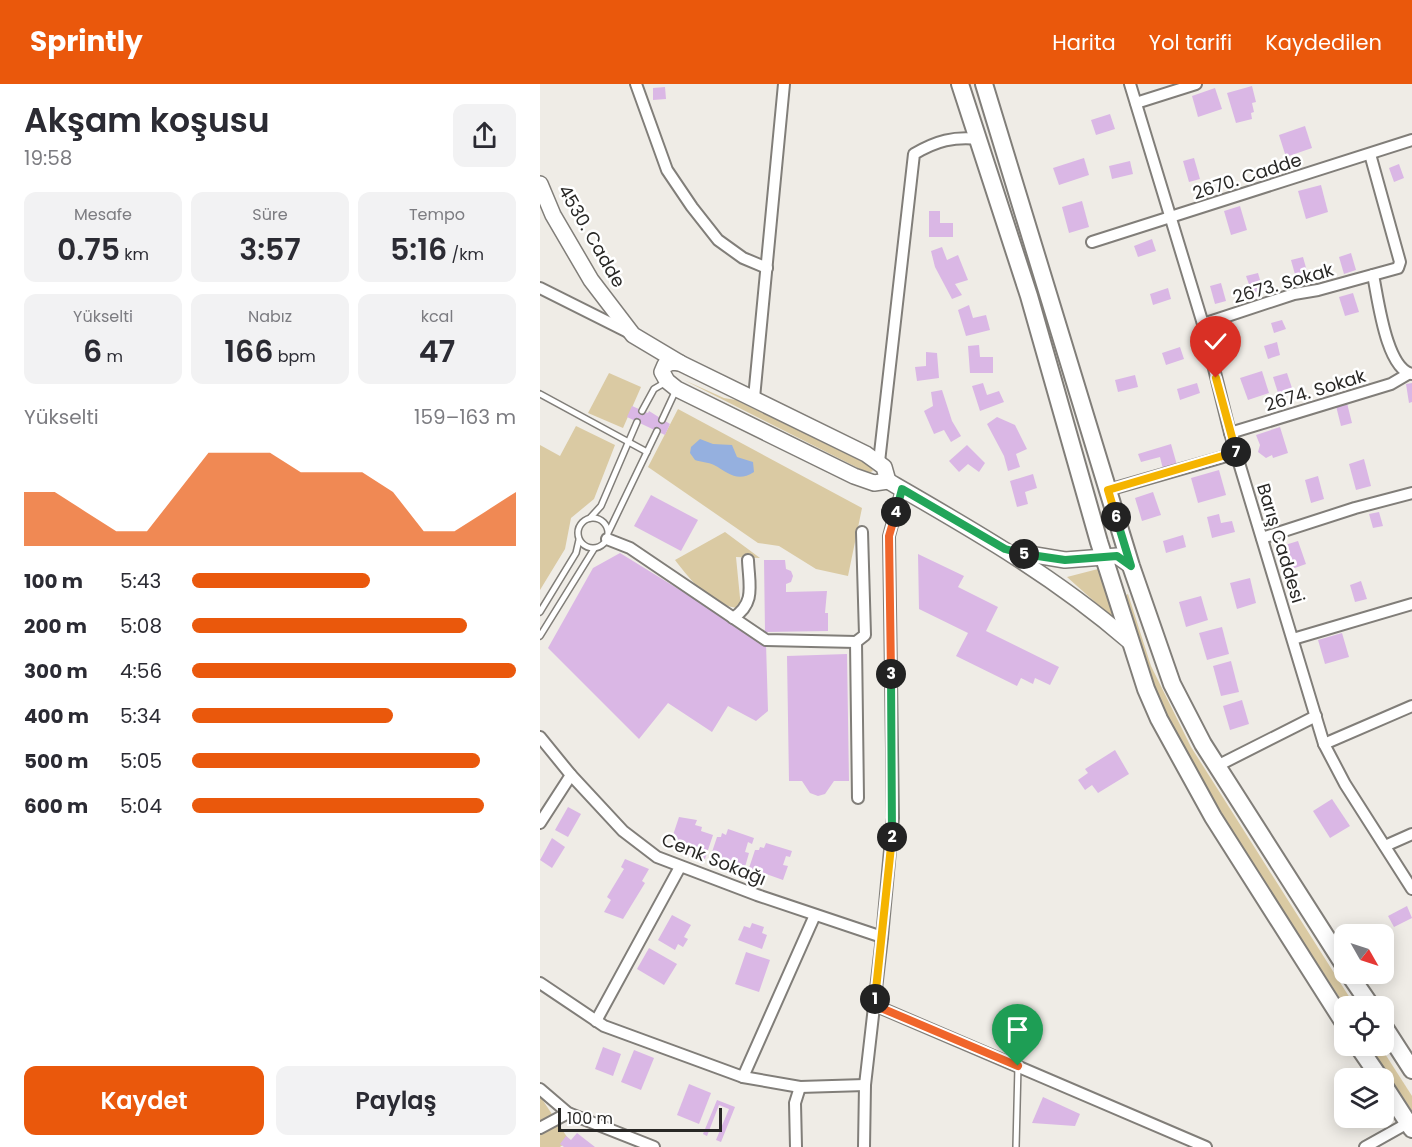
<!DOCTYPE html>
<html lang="tr">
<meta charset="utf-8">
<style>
:root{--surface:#fff;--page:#f2f2f3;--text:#2b2b33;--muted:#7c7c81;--accent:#ea580c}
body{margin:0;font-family:Poppins,sans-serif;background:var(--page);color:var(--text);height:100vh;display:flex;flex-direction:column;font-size:22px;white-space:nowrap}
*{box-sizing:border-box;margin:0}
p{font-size:20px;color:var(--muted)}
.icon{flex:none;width:33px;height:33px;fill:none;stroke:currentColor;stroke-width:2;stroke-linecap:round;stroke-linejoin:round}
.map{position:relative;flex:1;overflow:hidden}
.panel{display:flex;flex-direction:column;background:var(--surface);width:540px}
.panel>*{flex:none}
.needle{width:39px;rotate:129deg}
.buttons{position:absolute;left:794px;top:840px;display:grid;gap:12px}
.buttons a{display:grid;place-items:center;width:60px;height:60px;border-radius:12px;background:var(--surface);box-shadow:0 3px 15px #0003;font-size:30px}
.scale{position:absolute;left:18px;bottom:15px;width:164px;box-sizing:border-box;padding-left:6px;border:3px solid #292826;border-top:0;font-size:16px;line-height:21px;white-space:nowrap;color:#292826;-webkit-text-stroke:4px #fff;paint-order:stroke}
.pin{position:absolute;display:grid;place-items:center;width:51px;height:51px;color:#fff;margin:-62px -26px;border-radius:50% 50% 50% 0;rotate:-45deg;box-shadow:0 0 6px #0007}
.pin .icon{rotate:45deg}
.km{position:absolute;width:30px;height:30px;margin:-15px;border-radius:50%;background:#222;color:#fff;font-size:16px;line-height:30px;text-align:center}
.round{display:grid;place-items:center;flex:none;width:63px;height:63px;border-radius:12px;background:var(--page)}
.overview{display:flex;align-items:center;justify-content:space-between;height:102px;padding:0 24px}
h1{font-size:33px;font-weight:600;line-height:45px}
.metrics{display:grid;grid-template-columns:repeat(3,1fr);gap:9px;height:102px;padding:6px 24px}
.metrics div{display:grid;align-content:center;border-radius:12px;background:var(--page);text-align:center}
.metrics b{font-size:30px;font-weight:600}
.metrics small{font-size:16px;font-weight:400}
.metrics p{font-size:16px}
.chart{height:168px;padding:12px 24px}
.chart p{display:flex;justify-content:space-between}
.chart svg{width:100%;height:108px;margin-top:6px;fill:var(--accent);opacity:.7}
.cta{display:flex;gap:12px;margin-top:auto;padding:12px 24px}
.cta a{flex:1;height:69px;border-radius:12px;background:var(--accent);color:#fff;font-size:24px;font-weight:600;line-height:69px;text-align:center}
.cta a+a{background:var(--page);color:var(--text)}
ul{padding:0 24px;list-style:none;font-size:20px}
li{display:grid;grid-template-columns:96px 72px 1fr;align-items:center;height:45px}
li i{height:15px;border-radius:8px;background:var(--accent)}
header{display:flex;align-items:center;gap:36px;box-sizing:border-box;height:84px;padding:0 30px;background:var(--accent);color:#fff}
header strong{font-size:28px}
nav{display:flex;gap:33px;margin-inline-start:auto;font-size:21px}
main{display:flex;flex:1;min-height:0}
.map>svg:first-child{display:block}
</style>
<header>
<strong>Sprintly</strong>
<nav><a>Harita</a><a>Yol tarifi</a><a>Kaydedilen</a></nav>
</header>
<main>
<section class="panel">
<div class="overview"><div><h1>Akşam koşusu</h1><p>19:58</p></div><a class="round"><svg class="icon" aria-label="share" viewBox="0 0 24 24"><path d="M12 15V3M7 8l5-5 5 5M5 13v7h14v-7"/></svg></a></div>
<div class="metrics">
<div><p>Mesafe</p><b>0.75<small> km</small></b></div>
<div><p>Süre</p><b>3:57</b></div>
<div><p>Tempo</p><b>5:16<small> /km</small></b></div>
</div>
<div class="metrics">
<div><p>Yükselti</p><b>6<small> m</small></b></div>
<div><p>Nabız</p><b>166<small> bpm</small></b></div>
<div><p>kcal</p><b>47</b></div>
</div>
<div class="chart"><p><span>Yükselti</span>159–163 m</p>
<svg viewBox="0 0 160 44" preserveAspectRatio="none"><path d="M0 44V22L10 22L20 30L30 38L40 38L50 22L60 6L70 6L80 6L90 14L100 14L110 14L120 22L130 38L140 38L150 30L160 22V44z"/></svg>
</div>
<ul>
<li><b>100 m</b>5:43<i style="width:55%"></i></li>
<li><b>200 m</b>5:08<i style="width:85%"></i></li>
<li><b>300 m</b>4:56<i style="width:100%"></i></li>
<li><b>400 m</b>5:34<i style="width:62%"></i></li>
<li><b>500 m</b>5:05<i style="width:89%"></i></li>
<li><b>600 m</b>5:04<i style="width:90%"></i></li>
</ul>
<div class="cta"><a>Kaydet</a><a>Paylaş</a></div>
</section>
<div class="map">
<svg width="872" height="1063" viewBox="0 0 872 1063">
<rect width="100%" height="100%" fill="#efece6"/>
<g fill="#dacaa3">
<polygon points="69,289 101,303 83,344 48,329"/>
<polygon points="144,296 184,314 196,316 329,381 333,387 328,389"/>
<polygon points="138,325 322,424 308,492 276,485 239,462 218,459 108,383"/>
<polygon points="36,342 75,361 54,415 31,434 25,465 0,506 0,361 20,372"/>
<path d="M185,448L220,474L196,473L201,524C173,524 151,497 135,476Z"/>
<polygon points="558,485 574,535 527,493"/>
<path d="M588,510L611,582L651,663L815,922H805C748,833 685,746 636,652C613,608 599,559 586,511Z"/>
<polygon points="830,962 840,962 872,1012 872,1027"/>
<polygon points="0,1012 29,1056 20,1063 0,1063"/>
</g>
<path fill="#95b0df" d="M160,355L173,360L192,361L197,373L213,378L214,388C197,399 189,389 174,381C168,378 161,378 155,376L150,369L151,363Z"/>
<g fill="#dab7e5">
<polygon points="712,2 716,18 712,19 714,28 711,29 712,35 696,39 687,9"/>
<polygon points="125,3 126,15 113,16 113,4"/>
<polygon points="675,4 682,25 658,33 652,12"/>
<polygon points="570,30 575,45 556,51 551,36"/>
<polygon points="765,42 772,64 746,73 739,51"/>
<polygon points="544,74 549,91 519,101 513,84"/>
<polygon points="654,74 660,95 649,98 643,77"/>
<polygon points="590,77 593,90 572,95 569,82"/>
<polygon points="859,80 864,94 854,98 849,84"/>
<polygon points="781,101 788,128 766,135 758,107"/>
<polygon points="542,117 549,143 529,149 522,123"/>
<polygon points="700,122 707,146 691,151 684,127"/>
<polygon points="389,127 400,127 400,139 413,139 413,153 389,153"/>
<polygon points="612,155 616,167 598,173 594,162"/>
<polygon points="402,163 407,176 418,171 428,196 415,200 422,211 412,215 395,183 391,167"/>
<polygon points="811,169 816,186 804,190 799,173"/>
<polygon points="763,173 768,191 756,194 751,176"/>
<polygon points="718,189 723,206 712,209 706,192"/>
<polygon points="681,199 686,217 675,220 670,202"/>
<polygon points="628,204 631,215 613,221 610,210"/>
<polygon points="813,209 819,228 805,232 799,213"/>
<polygon points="429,221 433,234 446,231 450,246 426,252 418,226"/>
<polygon points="742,236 746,245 734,249 731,239"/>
<polygon points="737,258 740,271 728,275 724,262"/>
<polygon points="439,261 440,273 453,273 453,289 430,289 428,262"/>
<polygon points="640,263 644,275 626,281 622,269"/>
<polygon points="386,268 397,269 399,294 377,297 375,283 386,282"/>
<polygon points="722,287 729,309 708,316 700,294"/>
<polygon points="747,289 753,307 739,312 733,293"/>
<polygon points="595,291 598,303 578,308 575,296"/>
<polygon points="443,299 447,311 459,307 464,318 440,327 432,302"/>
<polygon points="657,299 660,309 640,316 637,305"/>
<polygon points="872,299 872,318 869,319 866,300"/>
<polygon points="402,306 412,337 421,352 411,358 404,346 394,350 384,327 393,322 391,308"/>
<polygon points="807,319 812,339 801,342 796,322"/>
<polygon points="92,322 108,329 109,327 130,340 125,351 87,333"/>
<polygon points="457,333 475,341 487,365 476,370 480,383 468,387 464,372 447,340"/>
<polygon points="740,343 748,369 733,374 732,371 726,374 718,368 720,361 716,351"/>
<polygon points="631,360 637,381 623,385 620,373 601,378 598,370"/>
<polygon points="427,361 445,379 439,388 428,380 419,388 409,377"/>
<polygon points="824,375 831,402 816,406 809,380"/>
<polygon points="679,386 686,411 658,419 651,394"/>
<polygon points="493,390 497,404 485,408 488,420 477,423 470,397"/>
<polygon points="778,392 784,415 771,419 765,396"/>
<polygon points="613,408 621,431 602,437 595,414"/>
<polygon points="111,411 158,436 141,467 94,442"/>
<polygon points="839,428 843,442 833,444 829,430"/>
<polygon points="679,430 681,439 692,437 695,448 672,454 667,433"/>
<polygon points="643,451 646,463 626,469 623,457"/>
<polygon points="758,457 766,480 752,485 745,461"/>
<polygon points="80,469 226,559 228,627 216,637 188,622 172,648 128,619 99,655 8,564 53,484"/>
<polygon points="378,470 424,492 418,503 458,523 446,547 519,583 510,601 495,594 493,600 481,594 477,602 416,572 428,549 379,525"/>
<polygon points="224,476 245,476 246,485 251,487 253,492 251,498 246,500 246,508 287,507 285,529 288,529 288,547 225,548"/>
<polygon points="710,494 716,519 697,525 690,499"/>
<polygon points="821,497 827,515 815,518 810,501"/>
<polygon points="661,512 668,536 646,543 639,518"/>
<polygon points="682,543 689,570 667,576 659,549"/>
<polygon points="802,549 809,573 785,580 778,556"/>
<polygon points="307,570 309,697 294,697 285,710 278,712 270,709 262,697 249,697 247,572"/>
<polygon points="691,577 699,608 681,612 673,582"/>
<polygon points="702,616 709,640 690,646 683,622"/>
<polygon points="575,666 589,690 558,709 552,701 545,706 538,696 548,689 545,685"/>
<polygon points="792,715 810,742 790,754 773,727"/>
<polygon points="28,723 41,730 28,753 15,746"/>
<polygon points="139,733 157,736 155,741 162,743 161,747 173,751 165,775 133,765 136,756 132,754"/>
<polygon points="188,745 214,754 212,760 208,758 205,768 209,769 205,783 171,771 177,753 181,753 182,749 186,751"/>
<polygon points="12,754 25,763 12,784 0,776"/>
<polygon points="226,759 252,767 250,773 246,772 243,781 248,782 243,796 209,784 215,766 219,766 220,763 224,764"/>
<polygon points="85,775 109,785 102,797 105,799 83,835 64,828 71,816 67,813 84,785 81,783"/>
<polygon points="867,822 872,834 854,843 848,832"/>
<polygon points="132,831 151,841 144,853 148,855 143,863 138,860 135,866 118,856"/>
<polygon points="212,839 224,843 222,849 227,851 222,865 198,856 204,842 210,844"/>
<polygon points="109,864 137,880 124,901 97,885"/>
<polygon points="206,868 230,876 219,908 195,900"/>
<polygon points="63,963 81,970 73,992 55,985"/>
<polygon points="94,966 114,974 101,1006 81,998"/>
<polygon points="149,1000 171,1009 159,1040 137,1031"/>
<polygon points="503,1013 540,1030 535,1042 492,1039"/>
<polygon points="177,1016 195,1023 181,1058 176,1056 189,1025 179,1021 167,1052 163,1050"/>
<polygon points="37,1049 55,1063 24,1063 20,1060 26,1052 31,1056"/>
</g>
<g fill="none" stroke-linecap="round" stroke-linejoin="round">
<g stroke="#817e79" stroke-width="8">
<g id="lane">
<polyline points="0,310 107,368"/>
<polyline points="102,327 114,305 126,298"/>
<polyline points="122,336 135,308"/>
<circle cx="53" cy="449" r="15"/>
<polyline points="50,434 61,422 97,338"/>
<polyline points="69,447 117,347"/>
<polyline points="0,528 36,469 39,456"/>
<polyline points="0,552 54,465"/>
<polyline points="476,1063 478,982"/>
</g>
</g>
<g stroke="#817e79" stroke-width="14">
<g id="street">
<polyline points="96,0 127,86 152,123 178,156 203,174 227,184"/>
<polyline points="590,0 663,240 690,349 784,660 805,700 872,805"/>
<polyline points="596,19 656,0"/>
<polyline points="552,158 872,56"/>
<path d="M833,191C838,214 846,285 872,290"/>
<polyline points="0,204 88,248"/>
<polyline points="663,240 754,210 778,206 858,184 860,178 830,70"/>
<polyline points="214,314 244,0"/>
<polyline points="690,349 851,300 868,290"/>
<path d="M339,378L374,70C396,57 414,52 439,55"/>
<polyline points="568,406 697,369"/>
<polyline points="722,454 815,424 872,409"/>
<polyline points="67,455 90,464 226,556 316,558 325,551 322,448"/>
<path d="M193,534C216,519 209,501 208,476"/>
<polyline points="753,555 872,520"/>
<polyline points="316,558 318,714"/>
<polyline points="0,653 31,691 83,747 117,773 217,811 342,853"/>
<polyline points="784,660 872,622"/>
<polyline points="677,682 776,632"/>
<polyline points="0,739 31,691"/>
<polyline points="845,762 872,750"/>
<polyline points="0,899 64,942 203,993 260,1003 325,1001"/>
<polyline points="334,921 666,1063"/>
<polyline points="56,937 140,783"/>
<polyline points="203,993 275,831"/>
<polyline points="0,1005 28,1029 114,1063"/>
<polyline points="0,1044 28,1029"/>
<polyline points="256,1063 255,1019 260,1003"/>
<polyline points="324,1063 325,1001 342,853 353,734 349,452 362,405"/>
<polyline points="825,1063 868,1039"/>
</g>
</g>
<g stroke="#817e79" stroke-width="18">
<g id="secondary">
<polyline points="0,100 13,131 51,196 93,251 140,279"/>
<polygon points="132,278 140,279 326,370 344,383 348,397 334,399 314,392 137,305 127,297 122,288 125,281"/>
<path d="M348,397C433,446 514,492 589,557"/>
<polyline points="477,468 525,476 577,472 591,482"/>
</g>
</g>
<g stroke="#817e79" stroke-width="20">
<g id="primary">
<polyline points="420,0 489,212 559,458 606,605 619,635 673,733 804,939"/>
<polyline points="444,0 591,482 632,600 663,660 804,881"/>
<polyline points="809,890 831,922"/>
<polyline points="843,941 872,986"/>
<polyline points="818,962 840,994"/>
<polyline points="843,1000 872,1045"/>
</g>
</g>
<use href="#lane" stroke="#fff" stroke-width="5"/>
<use href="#street" stroke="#fff" stroke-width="10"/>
<use href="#secondary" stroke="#fff" stroke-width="15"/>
<use href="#primary" stroke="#fff" stroke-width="16"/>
</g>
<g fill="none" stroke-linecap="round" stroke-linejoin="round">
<g stroke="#fff" stroke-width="12">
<polyline id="split-1" points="335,915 334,921 478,982"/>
</g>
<g stroke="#fff" stroke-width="12">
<polyline id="split-2" points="335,915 352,753"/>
</g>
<g stroke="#fff" stroke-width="12">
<polyline id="split-3" points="351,590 352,753"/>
</g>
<g stroke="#fff" stroke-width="12">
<polyline id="split-4" points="351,590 349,452 356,428"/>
</g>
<g stroke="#fff" stroke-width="12">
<polyline id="split-5" points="356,428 362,405 465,465 484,470"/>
</g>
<g stroke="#fff" stroke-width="12">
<polyline id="split-6" points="484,470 525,476 577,472 591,482 576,433"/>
</g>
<g stroke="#fff" stroke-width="12">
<polyline id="split-7" points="576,433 568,406 696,368"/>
</g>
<g stroke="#fff" stroke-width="12">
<polyline id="split-8" points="676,294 696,368"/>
</g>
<use href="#split-1" stroke="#f0652b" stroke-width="8"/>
<use href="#split-2" stroke="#f5b400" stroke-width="8"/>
<use href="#split-3" stroke="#22a559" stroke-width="8"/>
<use href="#split-4" stroke="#f0652b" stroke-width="8"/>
<use href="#split-5" stroke="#22a559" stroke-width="8"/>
<use href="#split-6" stroke="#22a559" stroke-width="8"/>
<use href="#split-7" stroke="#f5b400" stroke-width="8"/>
<use href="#split-8" stroke="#f5b400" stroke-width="8"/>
</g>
<g text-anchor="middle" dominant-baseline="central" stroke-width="5" stroke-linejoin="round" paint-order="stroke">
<g font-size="18" fill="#292826" stroke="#fff">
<text transform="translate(707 92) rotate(-18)">2670. Cadde</text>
<text transform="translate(52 152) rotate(60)">4530. Cadde</text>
<text transform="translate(743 199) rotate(-16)">2673. Sokak</text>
<text transform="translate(775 306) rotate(-17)">2674. Sokak</text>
<text transform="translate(741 459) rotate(73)">Barış Caddesi</text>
<text transform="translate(174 775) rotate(22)">Cenk Sokağı</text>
</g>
</g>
</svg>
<div class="buttons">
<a><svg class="needle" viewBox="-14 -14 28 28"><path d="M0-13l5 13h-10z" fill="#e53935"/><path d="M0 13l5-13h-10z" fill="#7c7c81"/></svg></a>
<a><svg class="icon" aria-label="locate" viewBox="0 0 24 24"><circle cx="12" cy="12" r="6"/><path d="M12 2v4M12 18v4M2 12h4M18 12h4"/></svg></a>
<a><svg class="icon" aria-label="layers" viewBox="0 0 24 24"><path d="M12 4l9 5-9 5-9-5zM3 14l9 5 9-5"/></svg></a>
</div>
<div class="scale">100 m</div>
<div class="pin" style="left:478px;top:982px;background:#1e9e55"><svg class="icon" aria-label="arrive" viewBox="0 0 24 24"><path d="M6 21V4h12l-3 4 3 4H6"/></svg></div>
<div class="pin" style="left:676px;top:294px;background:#d93025"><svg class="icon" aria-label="check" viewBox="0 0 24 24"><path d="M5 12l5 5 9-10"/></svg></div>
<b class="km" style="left:335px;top:915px">1</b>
<b class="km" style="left:352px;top:753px">2</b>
<b class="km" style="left:351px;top:590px">3</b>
<b class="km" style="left:356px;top:428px">4</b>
<b class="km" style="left:484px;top:470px">5</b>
<b class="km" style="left:576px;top:433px">6</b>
<b class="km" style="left:696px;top:368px">7</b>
</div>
</main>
